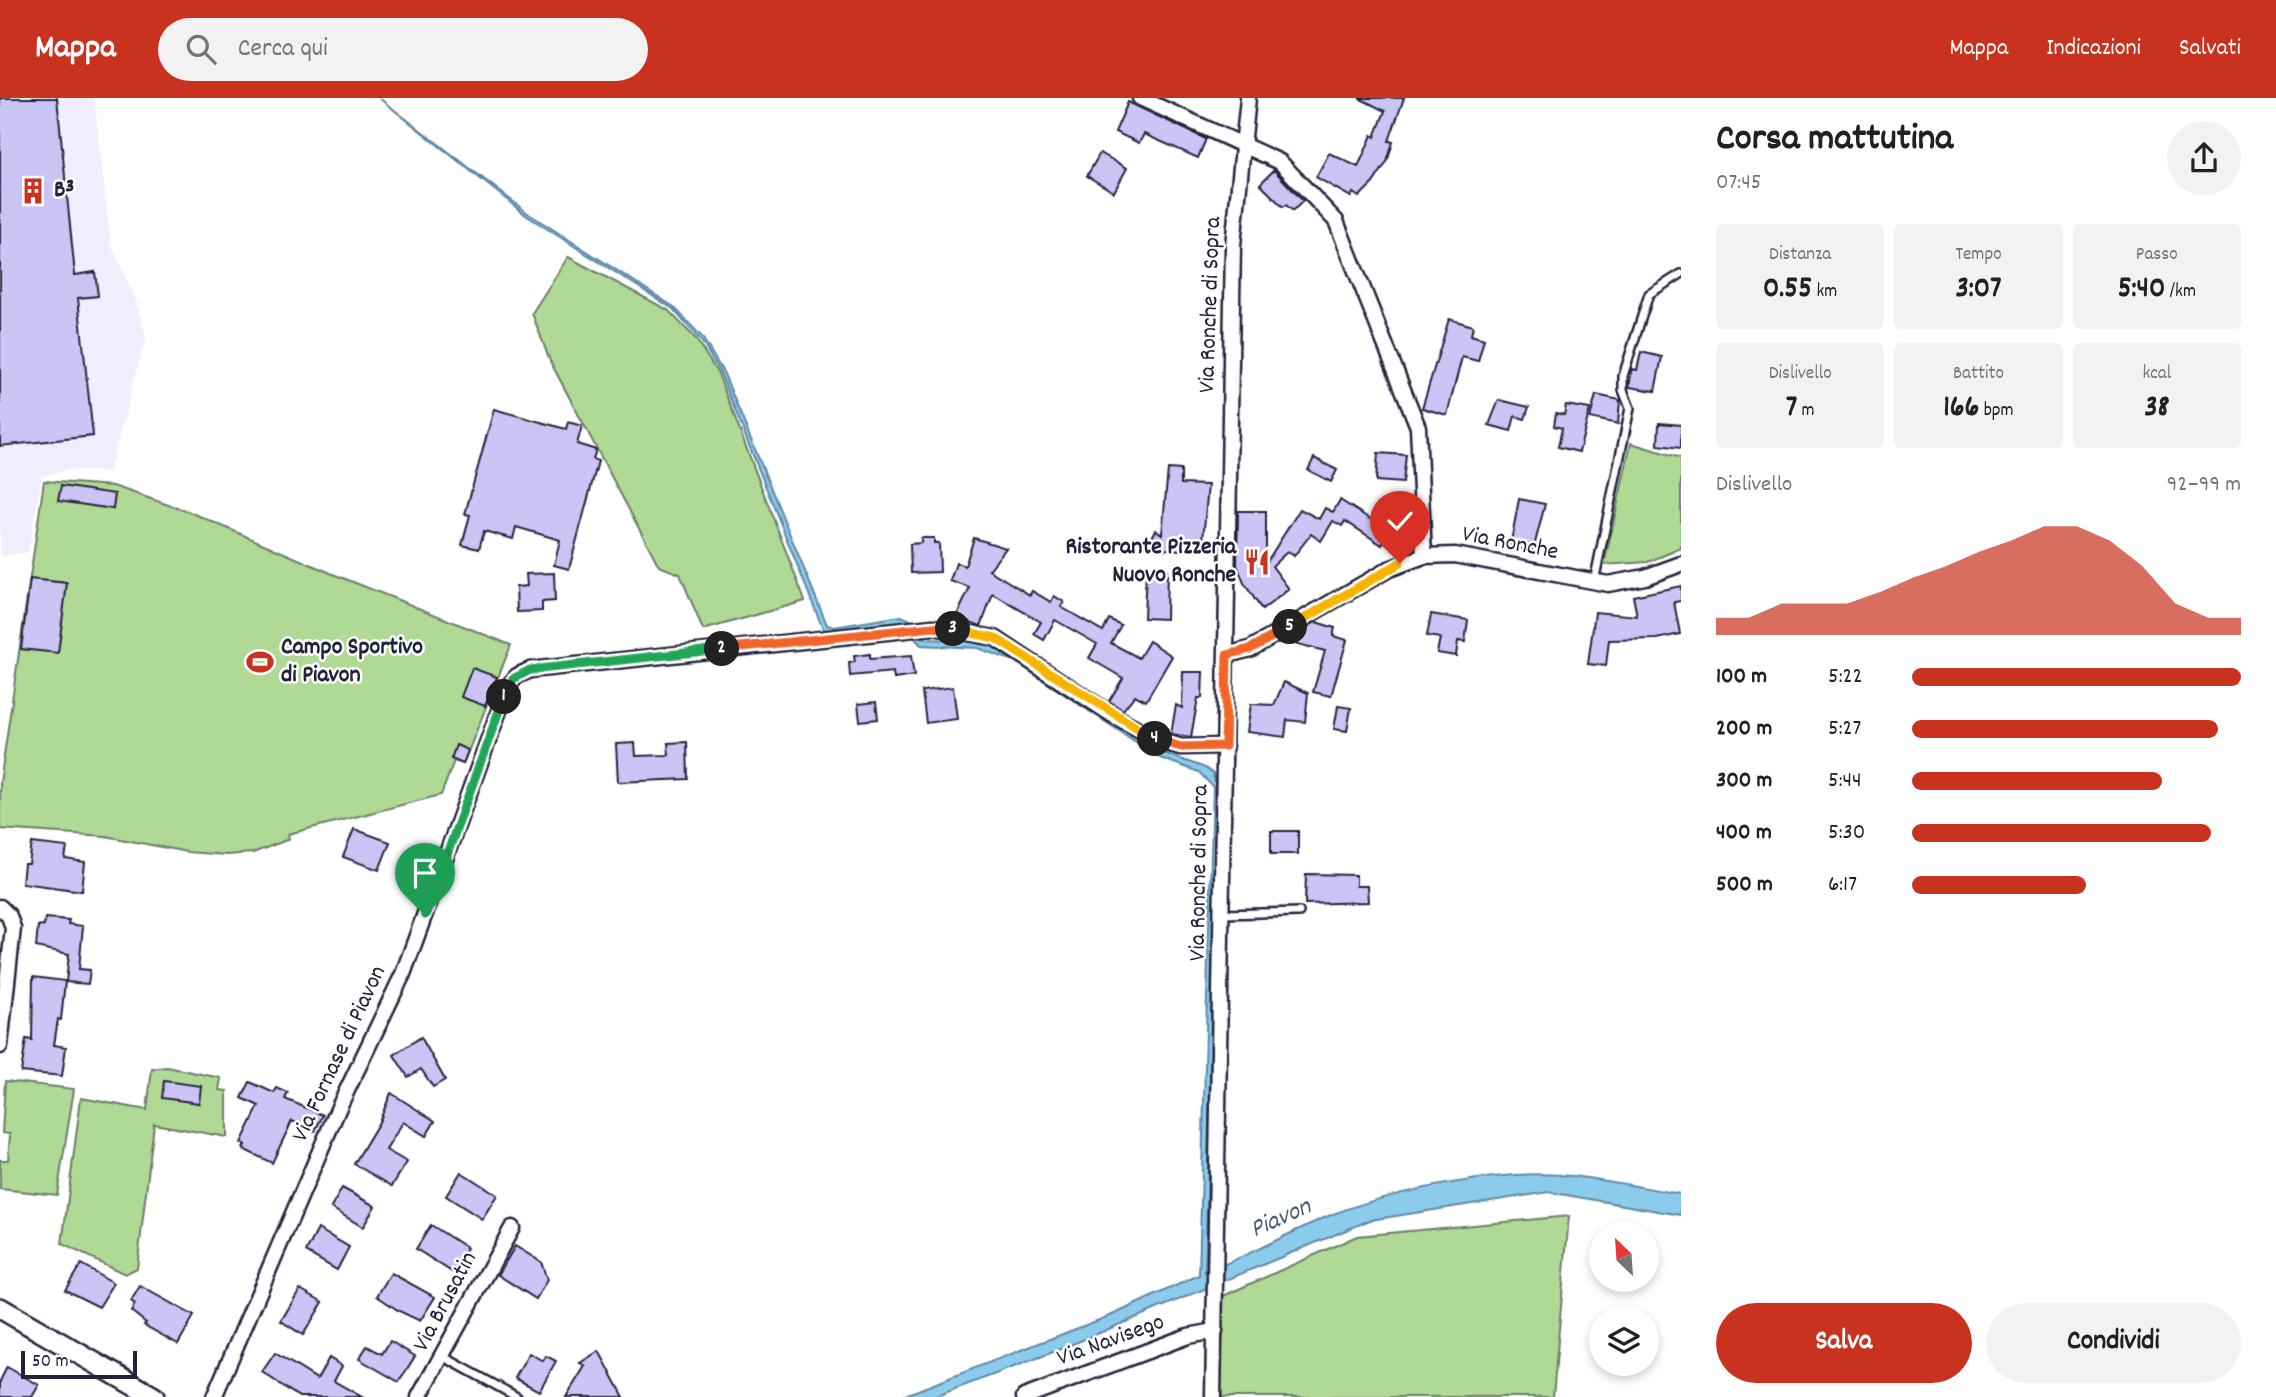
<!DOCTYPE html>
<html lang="it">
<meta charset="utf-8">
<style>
:root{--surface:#fff;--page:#f2f2f2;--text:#202124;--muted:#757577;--accent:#c8321e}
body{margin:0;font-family:Dekko,sans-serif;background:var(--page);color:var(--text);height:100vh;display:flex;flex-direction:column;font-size:26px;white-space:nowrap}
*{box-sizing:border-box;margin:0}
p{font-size:23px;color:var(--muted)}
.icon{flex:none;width:38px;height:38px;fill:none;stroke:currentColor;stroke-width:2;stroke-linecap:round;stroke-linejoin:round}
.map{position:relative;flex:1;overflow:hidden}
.drawer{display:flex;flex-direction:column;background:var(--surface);width:595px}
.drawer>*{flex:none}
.needle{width:46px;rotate:335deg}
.controls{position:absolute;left:1589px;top:1124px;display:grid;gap:14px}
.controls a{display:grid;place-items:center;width:70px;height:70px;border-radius:50%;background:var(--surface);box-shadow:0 4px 10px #0003;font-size:35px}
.scale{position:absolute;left:21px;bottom:18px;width:116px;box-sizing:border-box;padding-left:7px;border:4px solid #22223b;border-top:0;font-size:19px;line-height:24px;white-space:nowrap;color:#22223b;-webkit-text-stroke:5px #fff;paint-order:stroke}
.pin{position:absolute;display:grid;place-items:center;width:60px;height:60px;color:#fff;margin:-72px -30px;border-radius:50% 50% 50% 0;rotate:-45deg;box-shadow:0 0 7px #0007}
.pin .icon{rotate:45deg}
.km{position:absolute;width:35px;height:35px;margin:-18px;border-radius:50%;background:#222;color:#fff;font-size:19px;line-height:35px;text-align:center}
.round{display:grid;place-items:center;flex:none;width:74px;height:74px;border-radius:37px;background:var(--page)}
.headline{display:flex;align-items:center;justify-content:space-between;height:119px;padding:0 35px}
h1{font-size:38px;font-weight:700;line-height:52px}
.metrics{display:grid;grid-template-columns:repeat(3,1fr);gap:10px;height:119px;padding:7px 35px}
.metrics div{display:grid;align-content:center;border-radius:7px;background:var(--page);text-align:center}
.metrics b{font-size:30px;font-weight:700}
.metrics small{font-size:19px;font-weight:400}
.metrics p{font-size:19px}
.chart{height:196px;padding:14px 35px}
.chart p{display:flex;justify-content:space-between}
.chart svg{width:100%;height:126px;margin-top:7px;fill:var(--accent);opacity:.7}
.cta{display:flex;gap:14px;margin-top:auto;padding:14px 35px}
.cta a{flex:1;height:80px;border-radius:42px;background:var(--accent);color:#fff;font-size:28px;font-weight:700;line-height:80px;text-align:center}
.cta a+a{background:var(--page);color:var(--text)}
ul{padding:0 35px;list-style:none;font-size:23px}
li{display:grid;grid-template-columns:112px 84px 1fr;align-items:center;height:52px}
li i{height:18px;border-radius:9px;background:var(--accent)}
header{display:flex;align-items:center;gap:42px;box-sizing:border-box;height:98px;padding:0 35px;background:var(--accent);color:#fff}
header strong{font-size:33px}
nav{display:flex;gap:38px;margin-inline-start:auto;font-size:24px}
.search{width:490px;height:63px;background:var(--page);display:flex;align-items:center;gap:18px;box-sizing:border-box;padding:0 24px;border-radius:38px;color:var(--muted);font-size:26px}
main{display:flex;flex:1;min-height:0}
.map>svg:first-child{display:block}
</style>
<header>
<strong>Mappa</strong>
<div class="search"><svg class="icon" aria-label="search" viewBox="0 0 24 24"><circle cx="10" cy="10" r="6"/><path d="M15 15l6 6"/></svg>Cerca qui</div>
<nav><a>Mappa</a><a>Indicazioni</a><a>Salvati</a></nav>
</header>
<main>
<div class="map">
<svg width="1681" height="1299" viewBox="0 0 1681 1299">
<rect width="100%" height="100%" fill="#fff"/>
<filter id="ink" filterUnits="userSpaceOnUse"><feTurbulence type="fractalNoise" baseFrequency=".0143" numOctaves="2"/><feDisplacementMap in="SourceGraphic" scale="14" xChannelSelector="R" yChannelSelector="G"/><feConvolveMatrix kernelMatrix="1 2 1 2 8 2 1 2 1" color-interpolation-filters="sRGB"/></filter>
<g filter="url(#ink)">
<polygon fill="#f0edfc" points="0,0 94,0 111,146 136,203 146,239 109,374 66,372 42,378 28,454 0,458"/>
<g fill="#b0d995" stroke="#697e68" stroke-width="2">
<polygon points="568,159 668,212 696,241 718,276 805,503 703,532 680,476 659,468 550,263 532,215"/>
<polygon points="1631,345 1681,360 1681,450 1648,464 1604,467"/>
<polygon points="44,383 113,388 192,415 333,476 511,547 463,666 454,663 441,697 288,736 289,741 253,755 226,757 187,754 105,738 0,731 0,685"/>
<polygon points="167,969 221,980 219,992 227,993 227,1039 154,1026 137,1170 125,1176 62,1146 81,1000 147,1012 152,971"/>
<polygon points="5,983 74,991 57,1097 0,1091 0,1062 8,1062 10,1036 2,1035"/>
<polygon points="1569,1118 1553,1299 1217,1299 1221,1199 1357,1138"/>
</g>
<path fill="#8bcbec" stroke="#6187a5" stroke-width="2" d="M379,0L529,116L674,209L702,239L724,276L827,527L834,529L901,518L909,521L926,541L978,543L1000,550L1156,652L1205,670L1213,676L1218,701L1205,1174C1250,1158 1292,1132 1336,1115C1397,1092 1507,1070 1571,1078C1608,1082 1644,1090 1681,1096V1117L1549,1094L1370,1122L1056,1253L934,1299H900L1117,1215L1199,1177L1213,689L1199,674L1160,660L1014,563L977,550L921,547L901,525L831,534L823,531L720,275L702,244L673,211L527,118Z"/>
<g fill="#cdc4f6" stroke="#22223b" stroke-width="2">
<polygon points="0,0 57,0 75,177 95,174 98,198 78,200 93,338 0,348"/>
<polygon points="1359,0 1404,0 1389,43 1393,44 1387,64 1373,85 1359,99 1353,95 1351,99 1316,79 1329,55 1358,69 1372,37 1375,39 1385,13"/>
<polygon points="1128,4 1206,41 1198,60 1144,36 1139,45 1115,34"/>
<polygon points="1100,55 1127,70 1114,94 1087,78"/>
<polygon points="1274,72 1303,103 1293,113 1286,107 1283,109 1260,86"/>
<polygon points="1449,221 1473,228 1471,237 1484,241 1478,263 1462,259 1447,317 1422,310"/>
<polygon points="1641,254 1662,259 1655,293 1629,289 1632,271 1637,272"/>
<polygon points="1596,297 1620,302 1618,326 1590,320"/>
<polygon points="1499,302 1529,309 1525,321 1515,318 1511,333 1489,327"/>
<polygon points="1566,307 1590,311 1579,354 1558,349 1562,330 1554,328 1556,315 1564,317"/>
<polygon points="494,311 566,331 568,324 582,328 577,346 596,352 593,361 598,363 569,471 554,467 560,442 516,429 513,441 484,433 479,451 462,447 470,417 465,416"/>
<polygon points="1659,325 1681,327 1681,350 1658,347"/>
<polygon points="1378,355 1406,357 1403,385 1376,383"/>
<polygon points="1314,360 1337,372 1331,384 1308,372"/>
<polygon points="1168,371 1181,372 1181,386 1208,387 1202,453 1162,451 1150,443 1156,432 1162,436"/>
<polygon points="61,388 115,396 113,411 58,403"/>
<polygon points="1519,401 1545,406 1533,453 1510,449"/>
<polygon points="1340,402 1381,428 1385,423 1390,426 1394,421 1410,431 1398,450 1384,443 1382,447 1345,423 1342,428 1333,423 1321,443 1311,436 1294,458 1288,453 1272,468 1289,491 1262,512 1244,485 1237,467 1238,413 1266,413 1266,465 1300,411 1319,421 1325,410 1333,414"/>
<polygon points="921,440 934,440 934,445 939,445 940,474 911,475 910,446 921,445"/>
<polygon points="974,440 1006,450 989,472 1030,497 1032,493 1051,504 1054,498 1064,504 1061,509 1103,533 1109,521 1121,527 1111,545 1139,560 1149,543 1172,558 1146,603 1135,597 1123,612 1109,603 1123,580 1089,560 1097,546 1055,522 1044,542 1034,536 1041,524 993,496 981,528 956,519 970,490 950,483 956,465 965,468"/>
<polygon points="1146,471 1167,472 1166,521 1144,520"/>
<polygon points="554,475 555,503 542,504 542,513 517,514 516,489 527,488 526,476"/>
<polygon points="30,481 67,485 58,555 21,551"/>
<polygon points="1681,488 1681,503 1674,504 1680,536 1657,541 1609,542 1606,568 1588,566 1595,514 1637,518 1633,498"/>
<polygon points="1431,516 1468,522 1465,544 1458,543 1456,558 1437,555 1440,540 1427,538"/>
<polygon points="1316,524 1335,530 1333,538 1347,542 1331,598 1313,594 1325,553 1294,545 1297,535"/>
<polygon points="870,556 870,561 911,558 914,578 894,581 893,574 850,578 849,565 855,564 854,558"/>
<polygon points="472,570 497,579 485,608 461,599"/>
<polygon points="1183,574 1203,574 1202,600 1198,600 1191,639 1171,636 1176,607 1182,610"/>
<polygon points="1284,584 1308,595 1305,624 1287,622 1285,639 1247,634 1251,606 1274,607"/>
<polygon points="953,589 957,621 926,625 922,593"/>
<polygon points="876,604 878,621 860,623 858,606"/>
<polygon points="1338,608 1351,610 1347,633 1334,631"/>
<polygon points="687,644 688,681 618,684 616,646 635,645 636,658 669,657 668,645"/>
<polygon points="456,647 468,652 463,666 451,661"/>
<polygon points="354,731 390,744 379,772 343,759"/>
<rect x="1271" y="733" width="27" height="23"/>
<polygon points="32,745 67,749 65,761 85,764 82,793 22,785 24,766 29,766"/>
<polygon points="1306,776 1356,777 1356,788 1367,788 1368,804 1305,806"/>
<polygon points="45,820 69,822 68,826 83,828 79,871 90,872 88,886 66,884 69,856 36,849 38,828 44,828"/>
<polygon points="33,879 65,883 61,922 58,921 54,947 66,949 62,978 21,974 26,941 32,942"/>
<polygon points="421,939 445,982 433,989 421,971 408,979 394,957"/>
<polygon points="164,983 201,988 199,1005 162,1000"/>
<polygon points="250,984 274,995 277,990 288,995 285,1001 323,1017 315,1033 292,1023 272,1065 243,1051 245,1047 241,1045 259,1008 242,1000"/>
<polygon points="391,995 435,1023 426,1038 403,1024 386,1052 407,1064 392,1088 354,1066 379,1024"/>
<polygon points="461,1074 497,1097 482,1121 446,1098"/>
<polygon points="342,1090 375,1108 363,1129 331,1110"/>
<polygon points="431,1127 467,1150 452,1174 416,1151"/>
<polygon points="318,1131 349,1149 337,1172 306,1154"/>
<polygon points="515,1148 541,1164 547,1182 536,1201 498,1177"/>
<polygon points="81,1166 114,1185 99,1209 65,1192"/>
<polygon points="391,1175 435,1199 420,1223 399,1213 377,1198"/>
<polygon points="140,1188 194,1218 178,1246 144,1227 146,1225 131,1213 135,1206 131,1203"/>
<polygon points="300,1191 323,1204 303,1237 281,1223"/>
<polygon points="390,1243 415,1258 399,1284 359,1261 367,1248 382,1256"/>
<polygon points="599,1253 624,1299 566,1299 585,1268 580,1265"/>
<polygon points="275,1255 317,1281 329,1260 342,1268 334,1283 362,1299 299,1299 262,1274"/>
<polygon points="529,1255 543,1263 546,1258 556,1263 539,1293 515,1280"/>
<polygon points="7,1269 39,1287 32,1299 0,1299 0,1283"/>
</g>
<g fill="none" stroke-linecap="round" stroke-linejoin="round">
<g stroke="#22223b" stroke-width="12">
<g id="service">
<polyline points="1594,484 1630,310 1623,292 1623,278 1649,196 1681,176"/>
<polyline points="1222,816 1299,814"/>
<polyline points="444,1259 517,1299"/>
</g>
</g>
<g stroke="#22223b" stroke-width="19">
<g id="minor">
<polyline points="1140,0 1280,64 1336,123 1418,329 1424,458"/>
<polyline points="1227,557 1250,551 1389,471 1424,458 1455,457 1608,486 1645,479 1681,466"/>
<polyline points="0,809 9,818 13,830 0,948"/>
<polyline points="214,1299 339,1009 403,876 508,588 517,578 530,572 933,529 995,540 1111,616 1160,643 1181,649 1225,648"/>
<polyline points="419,1299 512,1130"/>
<polyline points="1024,1299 1188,1238 1215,1233"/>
<polyline points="1213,1299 1233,147 1248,0"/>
</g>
</g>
<g stroke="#22223b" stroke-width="24">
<polyline id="secondary" points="0,1210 154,1299"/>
</g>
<use href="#service" stroke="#fff" stroke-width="7"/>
<use href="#minor" stroke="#fff" stroke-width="14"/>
<use href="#secondary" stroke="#fff" stroke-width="19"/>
</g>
</g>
<g fill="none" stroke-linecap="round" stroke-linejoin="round" filter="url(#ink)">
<g stroke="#fff" stroke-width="14">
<polyline id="split-1" points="425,817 504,599"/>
</g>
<g stroke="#fff" stroke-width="14">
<polyline id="split-2" points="504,599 513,581 530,572 722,551"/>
</g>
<g stroke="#fff" stroke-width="14">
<polyline id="split-3" points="722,551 933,529 953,531"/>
</g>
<g stroke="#fff" stroke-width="14">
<polyline id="split-4" points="953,531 995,540 1155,641"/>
</g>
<g stroke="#fff" stroke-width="14">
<polyline id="split-5" points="1155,641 1181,649 1225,648 1227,557 1250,551 1290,529"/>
</g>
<g stroke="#fff" stroke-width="14">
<polyline id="split-6" points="1290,529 1400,465"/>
</g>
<use href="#split-1" stroke="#22a559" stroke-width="9"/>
<use href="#split-2" stroke="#22a559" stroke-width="9"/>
<use href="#split-3" stroke="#f0652b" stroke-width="9"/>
<use href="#split-4" stroke="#f5b400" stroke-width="9"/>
<use href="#split-5" stroke="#f0652b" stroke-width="9"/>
<use href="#split-6" stroke="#f5b400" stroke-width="9"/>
</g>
<defs>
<g id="building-bare" transform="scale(2.1)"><path d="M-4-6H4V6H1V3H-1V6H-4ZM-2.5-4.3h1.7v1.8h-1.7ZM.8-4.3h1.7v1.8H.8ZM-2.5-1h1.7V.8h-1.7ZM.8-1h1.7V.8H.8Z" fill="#c8321e" stroke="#fff" stroke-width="2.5" paint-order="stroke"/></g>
<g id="restaurant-bare" transform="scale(2.1)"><path d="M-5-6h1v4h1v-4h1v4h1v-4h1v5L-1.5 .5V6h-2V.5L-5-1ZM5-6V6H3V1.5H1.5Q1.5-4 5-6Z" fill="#c8321e" stroke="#fff" stroke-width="2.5" paint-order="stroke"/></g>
<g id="stadium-bare" transform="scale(2.1)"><path d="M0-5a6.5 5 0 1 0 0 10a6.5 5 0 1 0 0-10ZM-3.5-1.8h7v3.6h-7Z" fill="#c8321e" stroke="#fff" stroke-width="2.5" paint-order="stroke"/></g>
</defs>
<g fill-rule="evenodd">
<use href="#building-bare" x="33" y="93"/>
<use href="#restaurant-bare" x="1257" y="464"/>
<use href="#stadium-bare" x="260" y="564"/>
</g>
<g text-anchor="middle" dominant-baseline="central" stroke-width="5" stroke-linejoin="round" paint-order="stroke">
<g font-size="24" font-weight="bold" fill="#22223b" stroke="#fff" text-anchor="start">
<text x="54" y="93">B³</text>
<text x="1236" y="450" text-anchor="end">Ristorante Pizzeria<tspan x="1236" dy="28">Nuovo Ronche</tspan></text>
<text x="281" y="550">Campo Sportivo<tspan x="281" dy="28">di Piavon</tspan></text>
</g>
<g font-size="24" fill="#22223b" stroke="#fff">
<text transform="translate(1211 207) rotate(-88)">Via Ronche di Sopra</text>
<text transform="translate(1510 446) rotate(11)">Via Ronche</text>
<text transform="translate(1200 775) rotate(-89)">Via Ronche di Sopra</text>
<text transform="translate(340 956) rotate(-65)">Via Fornase di Piavon</text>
<text transform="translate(446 1204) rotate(-62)">Via Brusatin</text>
<text transform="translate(1111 1243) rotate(-20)">Via Navisego</text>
</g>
<g font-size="26" font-style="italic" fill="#475d79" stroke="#fff">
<text transform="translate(1281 1121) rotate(-24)">Piavon</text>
</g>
</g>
</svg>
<div class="controls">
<a><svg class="needle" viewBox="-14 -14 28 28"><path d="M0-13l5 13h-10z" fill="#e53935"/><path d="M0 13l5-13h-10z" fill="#757577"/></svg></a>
<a><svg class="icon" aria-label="layers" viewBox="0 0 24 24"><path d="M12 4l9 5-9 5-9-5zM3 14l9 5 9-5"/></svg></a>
</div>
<div class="scale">50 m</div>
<div class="pin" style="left:425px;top:817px;background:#1e9e55"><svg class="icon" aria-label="arrive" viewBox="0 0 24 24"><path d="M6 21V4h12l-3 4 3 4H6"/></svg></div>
<div class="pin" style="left:1400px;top:465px;background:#d93025"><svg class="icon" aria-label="check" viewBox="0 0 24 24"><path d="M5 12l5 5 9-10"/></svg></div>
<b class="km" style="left:504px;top:599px">1</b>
<b class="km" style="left:722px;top:551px">2</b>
<b class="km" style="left:953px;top:531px">3</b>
<b class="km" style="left:1155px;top:641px">4</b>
<b class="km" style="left:1290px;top:529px">5</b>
</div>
<section class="drawer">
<div class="headline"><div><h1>Corsa mattutina</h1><p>07:45</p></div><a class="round"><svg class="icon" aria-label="share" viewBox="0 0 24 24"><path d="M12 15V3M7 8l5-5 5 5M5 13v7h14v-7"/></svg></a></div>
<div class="metrics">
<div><p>Distanza</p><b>0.55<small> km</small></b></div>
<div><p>Tempo</p><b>3:07</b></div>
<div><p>Passo</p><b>5:40<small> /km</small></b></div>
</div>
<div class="metrics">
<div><p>Dislivello</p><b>7<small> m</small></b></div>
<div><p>Battito</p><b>166<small> bpm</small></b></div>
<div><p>kcal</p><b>38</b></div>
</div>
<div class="chart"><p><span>Dislivello</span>92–99 m</p>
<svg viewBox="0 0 160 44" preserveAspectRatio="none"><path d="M0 44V38L10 38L20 33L30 33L40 33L50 29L60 24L70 20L80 15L90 11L100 6L110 6L120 11L130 20L140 33L150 38L160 38V44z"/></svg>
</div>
<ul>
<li><b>100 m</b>5:22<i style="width:100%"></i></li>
<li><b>200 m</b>5:27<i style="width:93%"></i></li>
<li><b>300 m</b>5:44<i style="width:76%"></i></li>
<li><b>400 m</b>5:30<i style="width:91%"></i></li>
<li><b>500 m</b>6:17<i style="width:53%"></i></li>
</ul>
<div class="cta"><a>Salva</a><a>Condividi</a></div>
</section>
</main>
